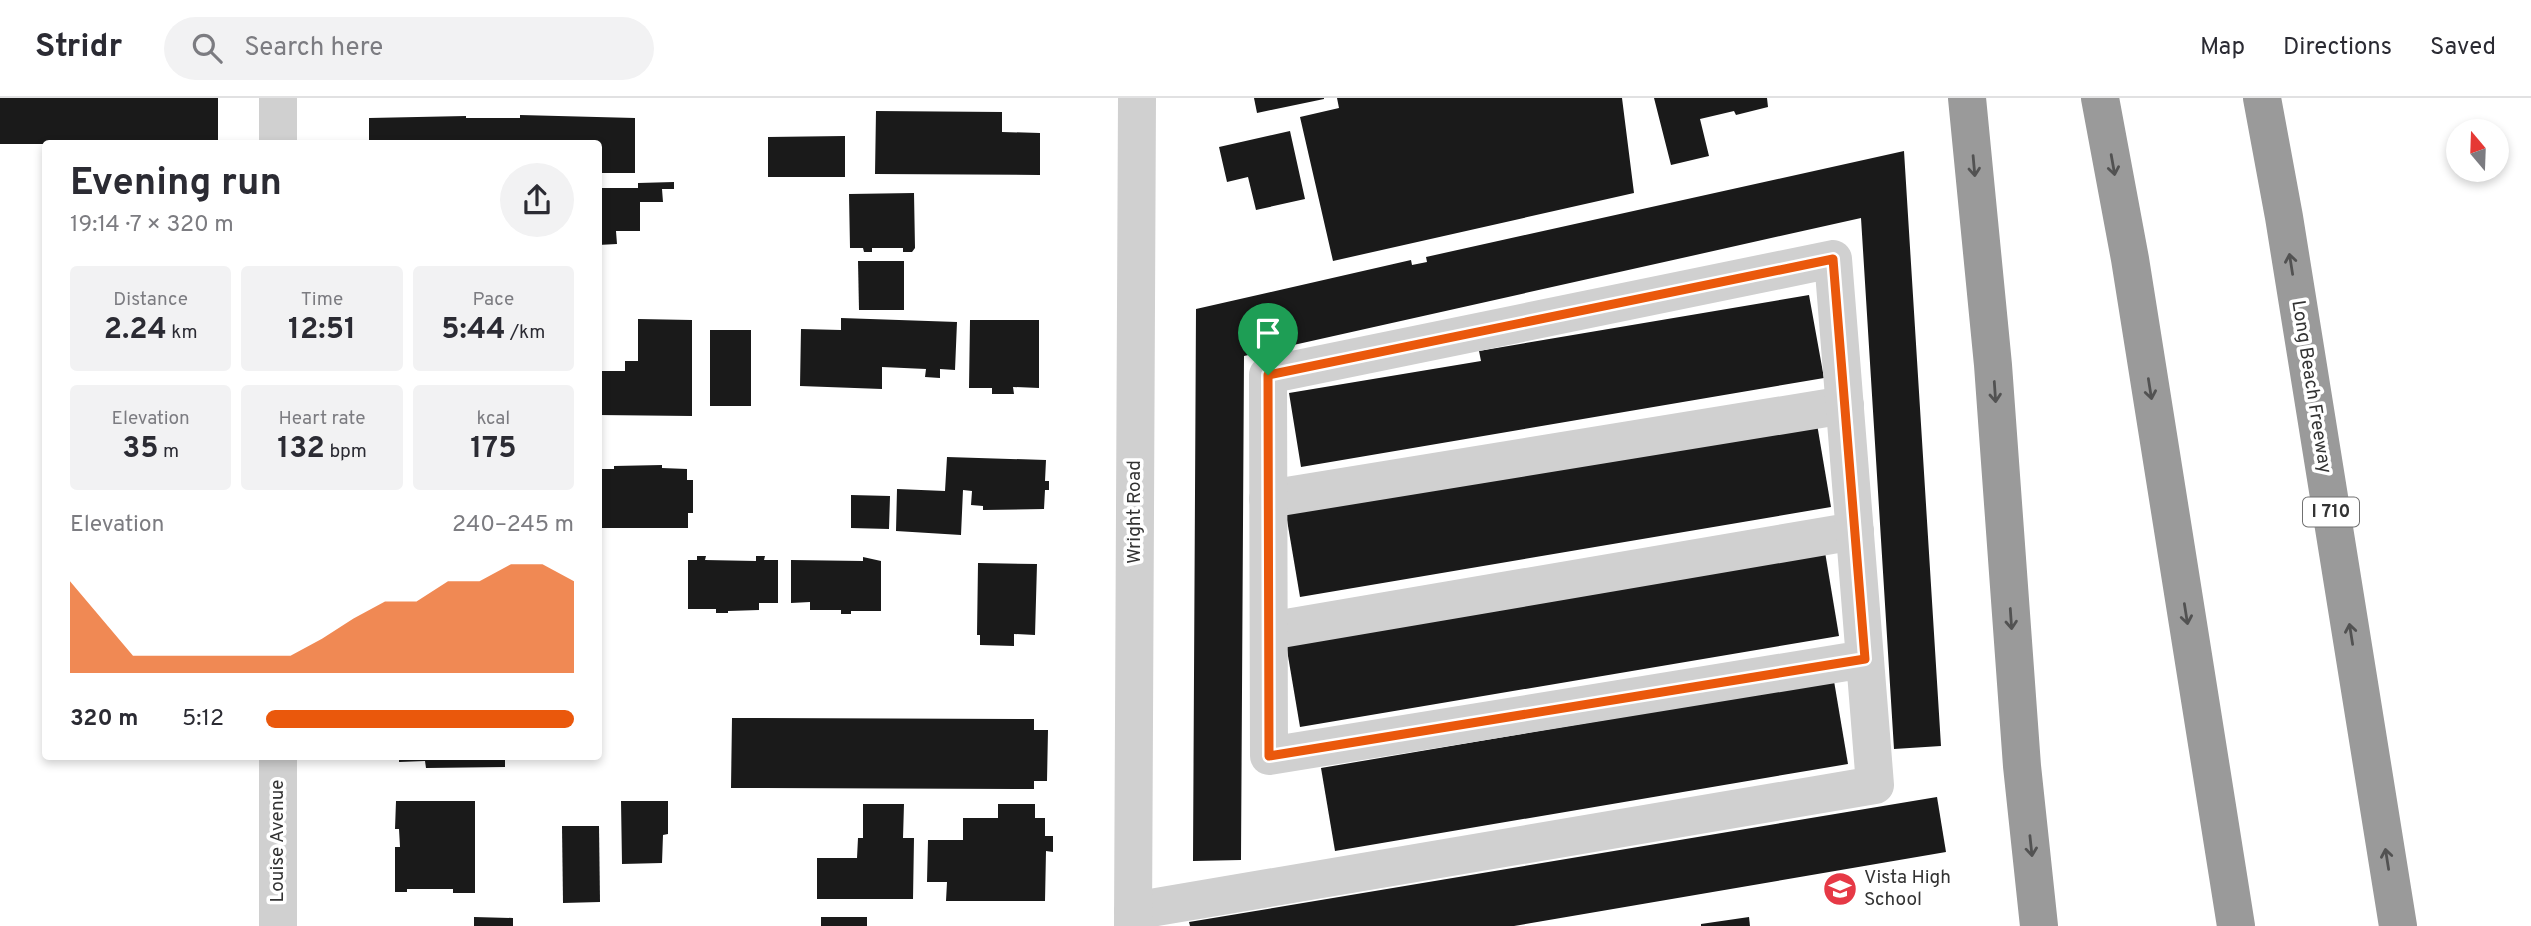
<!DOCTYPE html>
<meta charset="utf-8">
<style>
:root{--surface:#fff;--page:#f2f2f3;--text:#2b2b33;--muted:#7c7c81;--line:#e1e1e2;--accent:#ea580c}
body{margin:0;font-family:Overpass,sans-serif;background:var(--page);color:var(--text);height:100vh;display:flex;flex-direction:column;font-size:26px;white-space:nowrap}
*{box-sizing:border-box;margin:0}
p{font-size:23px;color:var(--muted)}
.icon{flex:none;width:38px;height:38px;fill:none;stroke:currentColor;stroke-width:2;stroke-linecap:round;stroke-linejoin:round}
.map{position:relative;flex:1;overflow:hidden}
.panel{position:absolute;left:42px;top:42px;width:560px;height:620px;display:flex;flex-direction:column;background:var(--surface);border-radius:7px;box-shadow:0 4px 10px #0003}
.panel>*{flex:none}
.needle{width:46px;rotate:341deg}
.controls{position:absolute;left:2446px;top:21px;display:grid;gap:14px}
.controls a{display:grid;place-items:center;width:63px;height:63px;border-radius:50%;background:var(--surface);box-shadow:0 4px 10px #0003;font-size:35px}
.pin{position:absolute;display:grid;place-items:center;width:60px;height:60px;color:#fff;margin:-72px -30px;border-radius:50% 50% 50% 0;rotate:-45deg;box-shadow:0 0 7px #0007}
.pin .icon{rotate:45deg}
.round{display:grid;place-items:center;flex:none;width:74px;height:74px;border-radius:37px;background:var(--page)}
.summary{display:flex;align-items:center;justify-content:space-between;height:119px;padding:0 28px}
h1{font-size:38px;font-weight:700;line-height:52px}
.metrics{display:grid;grid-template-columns:repeat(3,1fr);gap:10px;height:119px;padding:7px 28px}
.metrics div{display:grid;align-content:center;border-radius:7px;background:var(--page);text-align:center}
.metrics b{font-size:30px;font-weight:700}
.metrics small{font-size:19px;font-weight:400}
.metrics p{font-size:19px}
.chart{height:196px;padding:14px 28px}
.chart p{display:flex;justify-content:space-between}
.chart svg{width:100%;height:126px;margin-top:7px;fill:var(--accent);opacity:.7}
ul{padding:0 28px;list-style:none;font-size:23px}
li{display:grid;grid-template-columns:112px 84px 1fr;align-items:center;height:52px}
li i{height:18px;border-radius:9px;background:var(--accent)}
header{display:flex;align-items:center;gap:42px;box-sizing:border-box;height:98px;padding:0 35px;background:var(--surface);border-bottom:2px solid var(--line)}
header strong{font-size:33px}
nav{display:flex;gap:38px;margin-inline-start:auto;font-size:24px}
.search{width:490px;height:63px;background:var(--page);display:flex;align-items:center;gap:18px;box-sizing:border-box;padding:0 24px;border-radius:38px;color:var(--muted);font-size:26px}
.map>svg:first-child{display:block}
</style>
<header>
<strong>Stridr</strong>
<div class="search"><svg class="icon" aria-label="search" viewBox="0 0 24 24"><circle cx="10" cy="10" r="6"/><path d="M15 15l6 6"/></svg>Search here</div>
<nav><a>Map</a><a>Directions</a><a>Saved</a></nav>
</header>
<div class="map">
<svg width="2531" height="828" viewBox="0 0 2531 828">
<rect width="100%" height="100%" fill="#fff"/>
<g fill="#1a1a1a">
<rect x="0" y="0" width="218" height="46"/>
<polygon points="1254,0 1324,0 1324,1 1257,15"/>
<polygon points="1337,0 1622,0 1634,95 1333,163 1300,19 1339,10"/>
<polygon points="1654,0 1767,0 1768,9 1736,17 1734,13 1700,21 1709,58 1671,67"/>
<polygon points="876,13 1002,14 1002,34 1040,35 1040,77 875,76"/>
<polygon points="520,17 635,20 635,75 598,75 598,46 369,46 369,20 466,18 466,20 520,20"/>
<polygon points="1290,33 1305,101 1256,112 1248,79 1227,84 1219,49"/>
<polygon points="845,38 845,79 768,79 768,39"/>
<polygon points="1904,53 1941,648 1894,651 1861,120 1244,258 1241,762 1193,763 1196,211 1411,162 1412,167 1427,164 1426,159"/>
<polygon points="674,84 674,91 662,91 663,104 640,104 640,133 616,133 617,146 598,147 598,90 638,90 638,85"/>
<polygon points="914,95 915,150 912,154 903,154 903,150 872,150 872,154 864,154 863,150 850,150 849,96"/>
<polygon points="858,163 904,163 904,212 859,212"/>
<polygon points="1809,197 1824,280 1301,369 1289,295 1481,263 1479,253"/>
<polygon points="841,220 957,224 955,272 940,271 940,280 925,279 926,271 882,269 882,291 800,288 801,231 841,232"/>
<polygon points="638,221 692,222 692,318 598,317 598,273 625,273 625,263 638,263"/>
<polygon points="970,222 1039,222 1039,290 1013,289 1014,296 992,296 992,290 969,290"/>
<rect x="710" y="232" width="41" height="76"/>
<polygon points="1817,326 1831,409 1300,499 1286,416"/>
<polygon points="947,359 1046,362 1045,383 1049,383 1049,392 1045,392 1044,411 983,412 983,408 971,407 972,393 963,392 961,437 896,433 897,391 945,393"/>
<polygon points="662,367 662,370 687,371 687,382 693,382 693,415 688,415 688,430 598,430 598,371 614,371 614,368"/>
<polygon points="851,397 890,398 889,431 851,430"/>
<polygon points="1825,454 1839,538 1300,629 1286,546"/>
<polygon points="697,458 706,458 705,462 756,463 756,458 765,458 764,462 778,462 778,505 759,505 759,512 728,513 728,515 716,515 716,511 688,511 688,462 697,462"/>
<polygon points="863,459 881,463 881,513 851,513 851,516 841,516 841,512 810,512 810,504 791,505 791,462 863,463"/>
<polygon points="978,465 1037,466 1035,537 1014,536 1014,548 980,547 980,537 977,537"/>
<polygon points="1834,583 1848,666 1335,753 1321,670"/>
<polygon points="732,620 1034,621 1034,632 1048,632 1047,683 1034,683 1034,691 731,690"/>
<polygon points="399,658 505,658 505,669 426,670 425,663 399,664"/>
<polygon points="1937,699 1946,754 1514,828 1190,828 1189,824"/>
<polygon points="396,703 475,703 475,795 453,795 453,791 407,791 407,794 395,794 395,749 400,749 399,731 395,731"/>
<polygon points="621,703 668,703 668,736 663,737 662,765 622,766"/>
<polygon points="863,706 904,706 903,740 914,740 913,801 817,801 817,760 857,760 858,740 863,740"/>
<polygon points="998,706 1035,706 1035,720 1045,720 1045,738 1053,738 1053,754 1046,753 1045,803 946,803 947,784 927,784 928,742 963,742 963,720 998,720"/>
<polygon points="562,728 599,728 600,804 563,805"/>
<polygon points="474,819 513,820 513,828 474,828"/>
<rect x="821" y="819" width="46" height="9"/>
<polygon points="1749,819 1750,828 1701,828 1701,826"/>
</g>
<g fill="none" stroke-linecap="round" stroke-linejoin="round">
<g stroke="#d0d0d0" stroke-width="38">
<polyline points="278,0 278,46"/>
<polyline points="1268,401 1845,307"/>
<polyline points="1269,533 1855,433"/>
<polyline points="1133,813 1875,687 1833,161 1268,277 1269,658 1865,561"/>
<polyline points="278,828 278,658"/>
<polyline points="1133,828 1137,0"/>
</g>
<g stroke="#9a9a9a" stroke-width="38">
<polyline points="1967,0 1993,267 2022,668 2039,828"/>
<polyline points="2100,0 2130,161 2236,828"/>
<polyline points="2262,0 2284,119 2398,828"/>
</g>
</g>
<defs><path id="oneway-shaft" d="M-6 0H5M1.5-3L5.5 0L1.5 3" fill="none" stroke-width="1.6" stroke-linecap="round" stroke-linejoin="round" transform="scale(1.75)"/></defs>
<g stroke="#525252">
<use href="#oneway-shaft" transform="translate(2113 67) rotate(80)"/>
<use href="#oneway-shaft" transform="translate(1974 68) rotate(85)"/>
<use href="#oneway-shaft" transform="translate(2291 166) rotate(-99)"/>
<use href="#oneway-shaft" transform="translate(2150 291) rotate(81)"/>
<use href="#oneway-shaft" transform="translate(1995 294) rotate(86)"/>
<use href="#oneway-shaft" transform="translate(2186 516) rotate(81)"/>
<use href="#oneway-shaft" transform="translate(2011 521) rotate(86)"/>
<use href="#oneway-shaft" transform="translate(2351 536) rotate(-99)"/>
<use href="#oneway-shaft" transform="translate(2031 748) rotate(84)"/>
<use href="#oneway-shaft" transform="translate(2387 761) rotate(-99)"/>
</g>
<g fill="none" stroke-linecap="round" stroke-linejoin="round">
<g stroke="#fff" stroke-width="14">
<polygon id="route" points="1833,161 1865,561 1269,658 1268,277"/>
</g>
<use href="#route" stroke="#ea580c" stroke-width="9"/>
</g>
<defs>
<g id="school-disc" transform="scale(1.75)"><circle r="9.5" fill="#e63946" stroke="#fff"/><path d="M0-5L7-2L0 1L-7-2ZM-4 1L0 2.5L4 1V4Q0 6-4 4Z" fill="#fff"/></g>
</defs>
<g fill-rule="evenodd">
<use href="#school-disc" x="1840" y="791"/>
</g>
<g text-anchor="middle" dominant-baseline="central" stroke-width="7" stroke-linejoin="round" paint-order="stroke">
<rect fill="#fff" stroke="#707070" stroke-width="2" x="2303" y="399.5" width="56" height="29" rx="5"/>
<g font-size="18" font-weight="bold" fill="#333">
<text x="2331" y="414">I 710</text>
</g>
<g font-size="19" fill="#333" stroke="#fff">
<text transform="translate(2311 289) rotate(81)">Long Beach Freeway</text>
<text transform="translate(1135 414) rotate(-90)">Wright Road</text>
<text transform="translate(278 743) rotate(-90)">Louise Avenue</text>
</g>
<g font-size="19" fill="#333" stroke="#fff" text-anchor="start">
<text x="1864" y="780">Vista High<tspan x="1864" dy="22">School</tspan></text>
</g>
</g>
</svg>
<div class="controls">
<a><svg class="needle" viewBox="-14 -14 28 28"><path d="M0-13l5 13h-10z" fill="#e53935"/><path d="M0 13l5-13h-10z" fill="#7c7c81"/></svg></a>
</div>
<div class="pin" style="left:1268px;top:277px;background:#1e9e55"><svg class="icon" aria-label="arrive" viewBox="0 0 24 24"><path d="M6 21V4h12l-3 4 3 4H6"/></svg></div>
<section class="panel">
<div class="summary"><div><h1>Evening run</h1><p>19:14 · 7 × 320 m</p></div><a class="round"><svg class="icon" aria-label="share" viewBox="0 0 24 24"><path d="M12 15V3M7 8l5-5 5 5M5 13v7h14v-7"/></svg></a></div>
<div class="metrics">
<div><p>Distance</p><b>2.24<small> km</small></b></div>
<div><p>Time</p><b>12:51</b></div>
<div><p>Pace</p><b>5:44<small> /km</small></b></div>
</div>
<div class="metrics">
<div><p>Elevation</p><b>35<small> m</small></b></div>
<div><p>Heart rate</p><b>132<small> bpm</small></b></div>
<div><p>kcal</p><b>175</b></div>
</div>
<div class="chart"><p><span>Elevation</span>240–245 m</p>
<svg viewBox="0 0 160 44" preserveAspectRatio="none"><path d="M0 44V12L10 25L20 38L30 38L40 38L50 38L60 38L70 38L80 32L90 25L100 19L110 19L120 12L130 12L140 6L150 6L160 12V44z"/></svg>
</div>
<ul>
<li><b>320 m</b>5:12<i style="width:100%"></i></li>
</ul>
</section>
</div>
